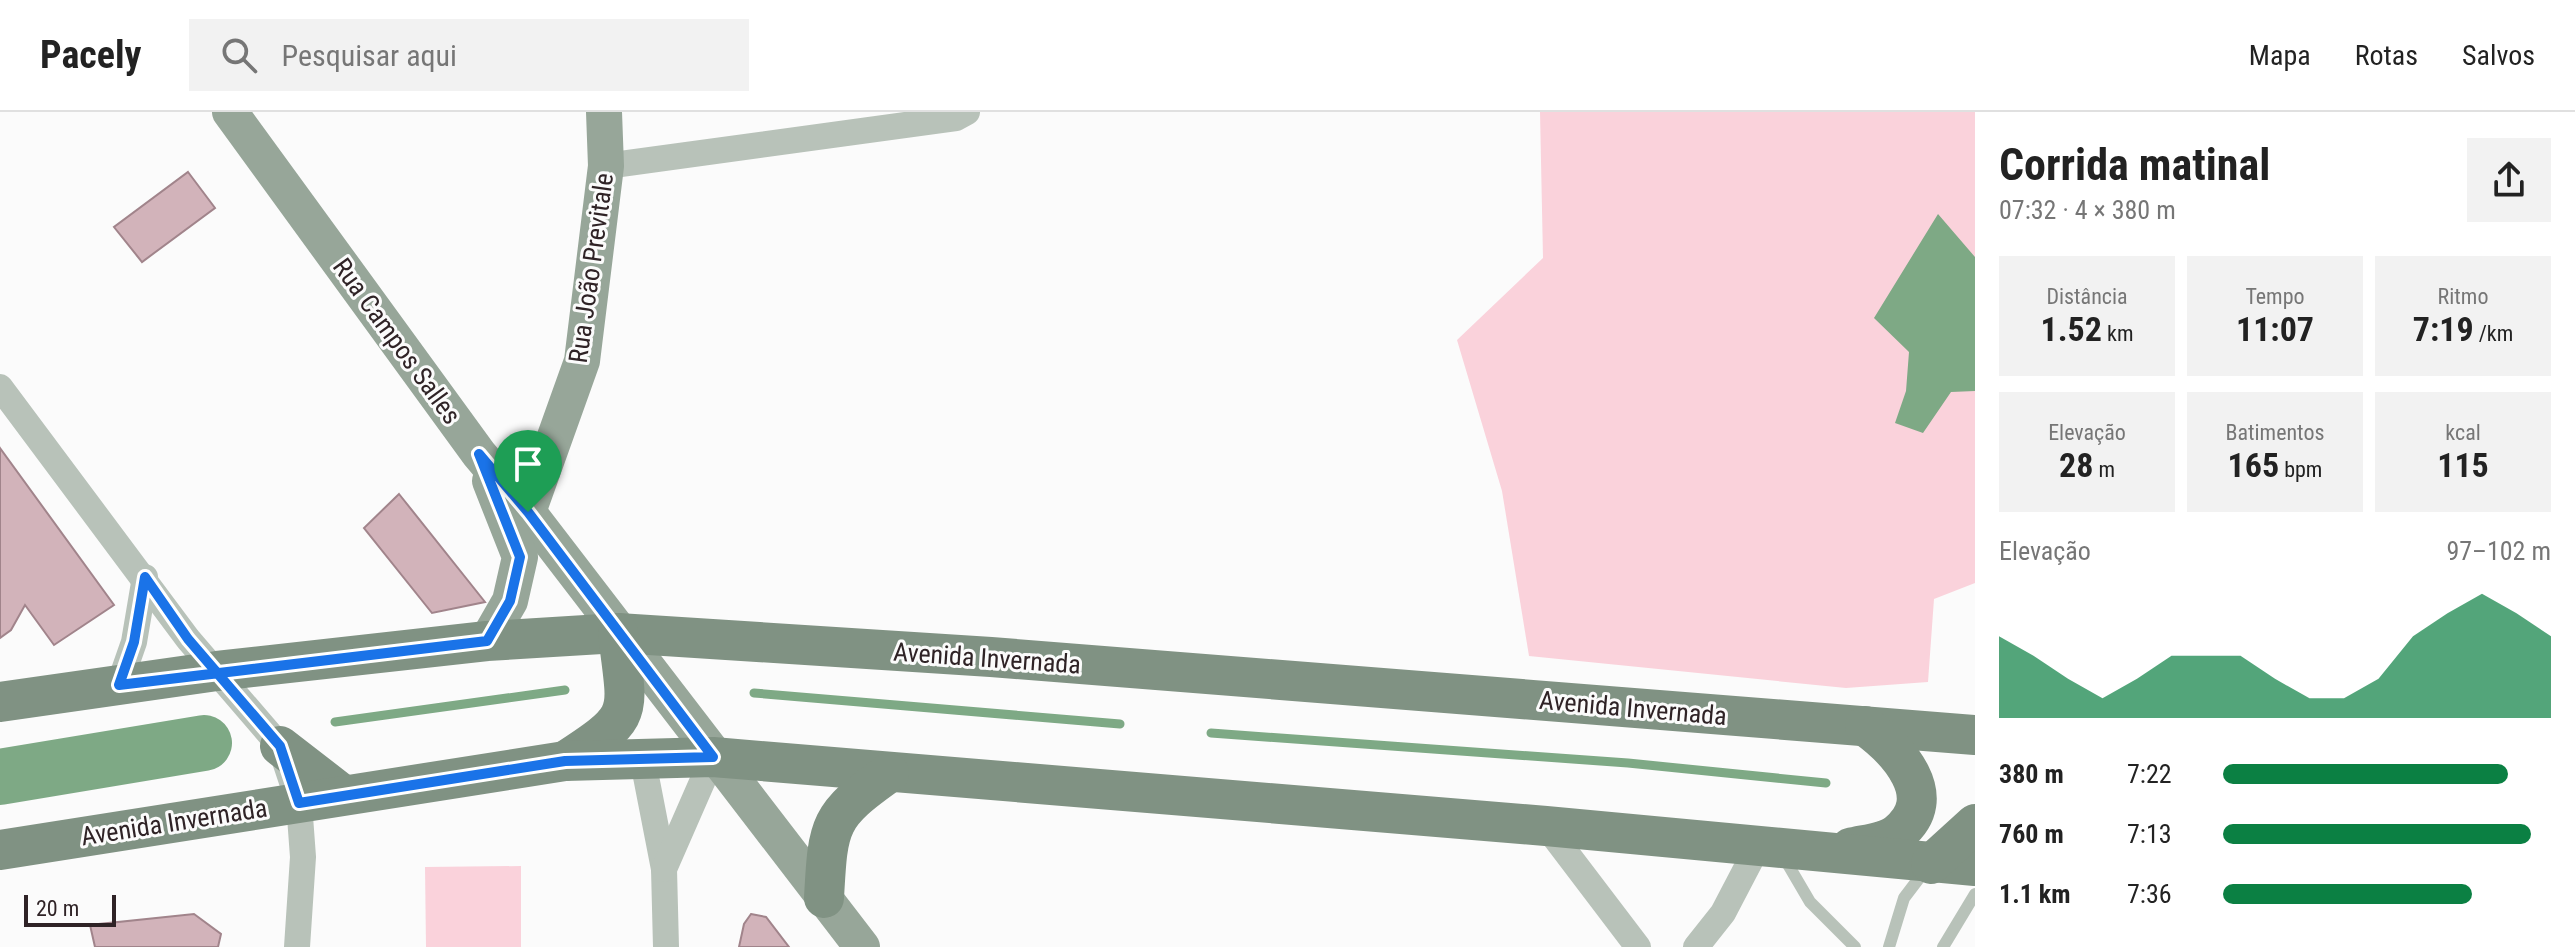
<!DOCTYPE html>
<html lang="pt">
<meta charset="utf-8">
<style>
:root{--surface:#fff;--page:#f2f2f2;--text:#222;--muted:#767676;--line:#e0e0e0;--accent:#0b8043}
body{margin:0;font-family:"Roboto Condensed",sans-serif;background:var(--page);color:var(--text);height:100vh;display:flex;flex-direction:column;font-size:30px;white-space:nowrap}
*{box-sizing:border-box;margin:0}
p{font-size:26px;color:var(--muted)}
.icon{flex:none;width:44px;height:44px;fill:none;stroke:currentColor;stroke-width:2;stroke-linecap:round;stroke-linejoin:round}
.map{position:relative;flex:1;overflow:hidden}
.drawer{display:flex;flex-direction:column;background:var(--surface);width:600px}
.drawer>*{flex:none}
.scale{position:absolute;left:24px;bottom:20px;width:92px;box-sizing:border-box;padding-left:8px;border:4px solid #2f2326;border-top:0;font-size:22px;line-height:28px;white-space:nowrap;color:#2f2326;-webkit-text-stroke:6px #fbfbfb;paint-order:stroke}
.pin{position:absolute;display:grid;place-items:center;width:68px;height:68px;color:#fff;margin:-82px -34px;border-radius:50% 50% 50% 0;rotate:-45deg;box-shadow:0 0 8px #0007}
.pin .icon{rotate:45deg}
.round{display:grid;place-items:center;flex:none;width:84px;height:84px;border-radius:0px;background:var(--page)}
.summary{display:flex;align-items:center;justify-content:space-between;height:136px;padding:0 24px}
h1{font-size:44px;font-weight:700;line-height:60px}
.stats{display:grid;grid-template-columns:repeat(3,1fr);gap:12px;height:136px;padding:8px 24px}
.stats div{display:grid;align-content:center;border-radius:0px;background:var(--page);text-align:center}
.stats b{font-size:34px;font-weight:700}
.stats small{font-size:22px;font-weight:400}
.stats p{font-size:22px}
.chart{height:224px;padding:16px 24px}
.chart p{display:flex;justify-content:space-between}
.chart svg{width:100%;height:144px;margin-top:8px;fill:var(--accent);opacity:.7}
ul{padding:0 24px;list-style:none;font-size:26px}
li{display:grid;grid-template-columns:128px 96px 1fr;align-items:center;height:60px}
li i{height:20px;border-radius:10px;background:var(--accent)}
header{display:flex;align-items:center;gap:48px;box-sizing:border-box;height:112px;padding:0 40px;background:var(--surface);border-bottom:2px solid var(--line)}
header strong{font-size:38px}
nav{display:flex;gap:44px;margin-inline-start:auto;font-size:28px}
.search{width:560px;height:72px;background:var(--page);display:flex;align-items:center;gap:20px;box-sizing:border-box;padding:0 28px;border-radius:0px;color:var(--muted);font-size:30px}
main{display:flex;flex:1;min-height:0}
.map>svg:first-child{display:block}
</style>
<header>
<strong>Pacely</strong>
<div class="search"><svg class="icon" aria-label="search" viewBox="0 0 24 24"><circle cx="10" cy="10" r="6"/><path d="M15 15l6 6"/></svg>Pesquisar aqui</div>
<nav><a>Mapa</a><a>Rotas</a><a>Salvos</a></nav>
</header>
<main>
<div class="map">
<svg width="1975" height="835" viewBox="0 0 1975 835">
<rect width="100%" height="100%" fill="#fbfbfb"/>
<g fill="#fad2db">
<polygon points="1540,0 1975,0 1975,471 1934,487 1928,570 1846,576 1529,544 1502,379 1457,228 1543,146"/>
<polygon points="521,754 521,835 426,835 425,755"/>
</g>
<polygon fill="#7ea985" points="1938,102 1975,145 1975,279 1951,280 1923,321 1895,311 1906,279 1909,240 1874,206"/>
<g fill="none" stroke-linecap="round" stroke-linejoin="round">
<g stroke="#7ea985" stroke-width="9">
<polyline points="754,581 1120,612"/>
<polyline points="335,610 565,578"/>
<polyline points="1211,621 1628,651 1826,671"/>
</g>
<polyline stroke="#7ea985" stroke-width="56" points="0,665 204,631"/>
</g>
<g fill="#d2b3ba" stroke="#a1848b" stroke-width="2">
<polygon points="188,60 215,96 142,150 114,115"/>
<polygon points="0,336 114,493 54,533 25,493 11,518 0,526"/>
<polygon points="399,382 485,490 432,501 364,416"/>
<polygon points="194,802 221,822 218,835 95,835 90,813"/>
<polygon points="751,802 766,805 789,835 739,835 744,812"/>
</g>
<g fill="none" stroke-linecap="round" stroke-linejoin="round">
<g stroke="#b8c2b9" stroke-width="12">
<polyline points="1783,744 1810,790 1855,835"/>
<polyline points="1889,835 1904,786 1926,757"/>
<polyline points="1943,835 1975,782"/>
</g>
<g stroke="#b8c2b9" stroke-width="26">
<polyline points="606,54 956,6 967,0"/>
<polyline points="0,275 188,527 280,634 299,691 303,745 297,835"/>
<polyline points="119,573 134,530 145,465"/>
<polyline points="642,644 664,757 666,835"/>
<polyline points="1546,714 1638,835"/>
<polyline points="664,757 713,645"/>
<polyline points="1696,835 1723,801 1758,734"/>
</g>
<g stroke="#97a699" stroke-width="36">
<polyline points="230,0 479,342 528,400 862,835"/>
<polyline points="528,400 582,249 606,54 604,0"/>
<polyline points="487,529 510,489 520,445 490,369"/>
</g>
<g stroke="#809283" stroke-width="40">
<polyline points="0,590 217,559 487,529 618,521 991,545 1975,623"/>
<polyline points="280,634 342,682"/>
<path d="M565,649C638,602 627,603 618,521"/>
<path d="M1850,736C1866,732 1886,731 1898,721C1943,685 1897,637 1865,614"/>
<polyline points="0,738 565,649 713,645 1546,714 1975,754"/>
<polyline points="1931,752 1975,712"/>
<path d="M824,786C828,712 828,704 889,661"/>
</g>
</g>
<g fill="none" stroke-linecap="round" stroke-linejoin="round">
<g stroke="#fff" stroke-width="16">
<polyline id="route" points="528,400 479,342 520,445 510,489 487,529 119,573 134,530 145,465 188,527 280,634 299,691 565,649 713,645 528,400"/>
</g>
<use href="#route" stroke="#1a73e8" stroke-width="10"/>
</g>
<g text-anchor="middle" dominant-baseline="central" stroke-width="6" stroke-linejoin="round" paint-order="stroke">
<g font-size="26" fill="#2f2326" stroke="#fbfbfb">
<text transform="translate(591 156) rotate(-82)">Rua João Previtale</text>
<text transform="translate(397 229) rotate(54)">Rua Campos Salles</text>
<text transform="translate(987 546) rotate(4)">Avenida Invernada</text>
<text transform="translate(1633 596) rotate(5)">Avenida Invernada</text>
<text transform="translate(174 710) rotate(-9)">Avenida Invernada</text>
</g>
</g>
</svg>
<div class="scale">20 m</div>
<div class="pin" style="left:528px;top:400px;background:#1e9e55"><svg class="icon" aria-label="arrive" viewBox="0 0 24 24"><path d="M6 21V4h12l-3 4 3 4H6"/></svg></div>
</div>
<section class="drawer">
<div class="summary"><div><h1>Corrida matinal</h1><p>07:32 · 4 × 380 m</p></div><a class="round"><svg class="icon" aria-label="share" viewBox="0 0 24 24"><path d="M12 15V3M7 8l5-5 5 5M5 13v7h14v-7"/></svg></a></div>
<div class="stats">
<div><p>Distância</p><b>1.52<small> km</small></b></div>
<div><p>Tempo</p><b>11:07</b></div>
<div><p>Ritmo</p><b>7:19<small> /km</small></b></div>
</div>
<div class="stats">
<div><p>Elevação</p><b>28<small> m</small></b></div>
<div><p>Batimentos</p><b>165<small> bpm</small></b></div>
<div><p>kcal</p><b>115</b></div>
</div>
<div class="chart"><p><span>Elevação</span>97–102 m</p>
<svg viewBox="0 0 160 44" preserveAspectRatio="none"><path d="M0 44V19L10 25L20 32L30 38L40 32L50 25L60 25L70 25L80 32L90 38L100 38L110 32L120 19L130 12L140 6L150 12L160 19V44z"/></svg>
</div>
<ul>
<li><b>380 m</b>7:22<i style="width:87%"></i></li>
<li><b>760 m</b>7:13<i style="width:94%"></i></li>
<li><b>1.1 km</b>7:36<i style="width:76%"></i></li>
</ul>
</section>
</main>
